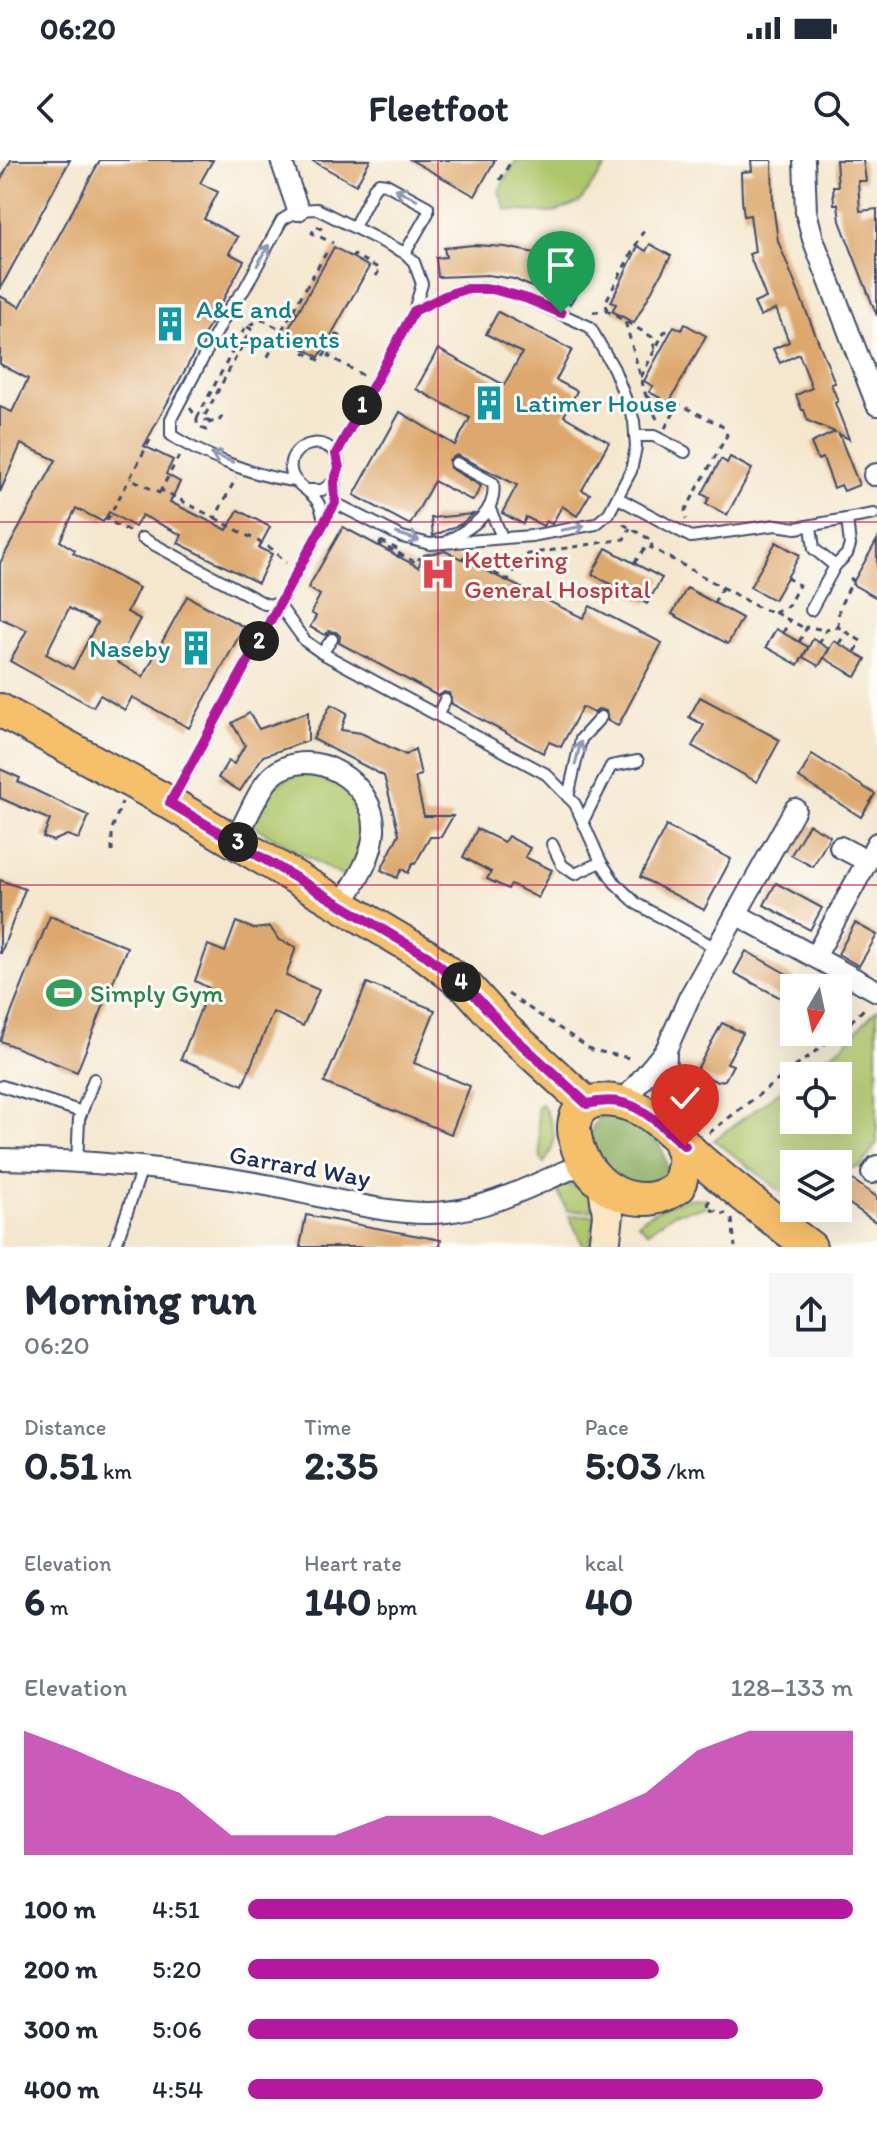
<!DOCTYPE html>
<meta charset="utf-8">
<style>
:root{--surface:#fff;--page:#f6f6f7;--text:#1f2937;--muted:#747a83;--accent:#b5179e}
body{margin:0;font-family:Itim,sans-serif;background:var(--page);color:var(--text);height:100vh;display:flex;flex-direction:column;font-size:30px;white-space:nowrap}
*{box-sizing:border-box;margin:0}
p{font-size:26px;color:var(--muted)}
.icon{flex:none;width:44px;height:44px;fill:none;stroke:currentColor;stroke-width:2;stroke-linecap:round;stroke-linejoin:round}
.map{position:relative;height:1087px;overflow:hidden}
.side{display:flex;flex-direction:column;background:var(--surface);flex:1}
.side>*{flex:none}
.needle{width:52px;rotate:189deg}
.buttons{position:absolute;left:780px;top:814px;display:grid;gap:16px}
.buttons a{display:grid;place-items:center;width:72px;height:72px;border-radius:0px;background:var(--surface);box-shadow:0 8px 32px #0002;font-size:40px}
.pin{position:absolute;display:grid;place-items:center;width:68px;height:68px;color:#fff;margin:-82px -34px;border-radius:50% 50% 50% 0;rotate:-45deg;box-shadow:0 0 8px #0007}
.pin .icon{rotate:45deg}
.km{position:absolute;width:40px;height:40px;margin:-20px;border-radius:50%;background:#222;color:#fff;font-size:22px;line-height:40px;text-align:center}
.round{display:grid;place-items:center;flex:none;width:84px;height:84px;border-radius:0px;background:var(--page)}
.headline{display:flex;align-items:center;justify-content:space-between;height:136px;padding:0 24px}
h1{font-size:44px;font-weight:800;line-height:60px}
.stats{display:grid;grid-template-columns:repeat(3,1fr);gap:12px;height:136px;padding:8px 24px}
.stats div{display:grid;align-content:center}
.stats b{font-size:40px;font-weight:800}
.stats small{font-size:22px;font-weight:400}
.stats p{font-size:22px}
.chart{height:224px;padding:16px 24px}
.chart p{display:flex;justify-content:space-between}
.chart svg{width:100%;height:144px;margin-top:8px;fill:var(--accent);opacity:.7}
ul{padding:0 24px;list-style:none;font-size:26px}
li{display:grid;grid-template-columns:128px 96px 1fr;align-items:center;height:60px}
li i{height:20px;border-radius:10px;background:var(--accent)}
.status{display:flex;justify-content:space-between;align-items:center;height:56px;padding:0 40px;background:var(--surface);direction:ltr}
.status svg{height:22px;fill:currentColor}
header{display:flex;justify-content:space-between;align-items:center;height:104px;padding:0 24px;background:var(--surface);font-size:36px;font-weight:800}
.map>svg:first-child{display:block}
</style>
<div class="status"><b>06:20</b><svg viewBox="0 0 49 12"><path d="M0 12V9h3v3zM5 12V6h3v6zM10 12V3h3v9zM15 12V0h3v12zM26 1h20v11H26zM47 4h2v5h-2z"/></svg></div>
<header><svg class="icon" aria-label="back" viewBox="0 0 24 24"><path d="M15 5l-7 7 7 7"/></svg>Fleetfoot<svg class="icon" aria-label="search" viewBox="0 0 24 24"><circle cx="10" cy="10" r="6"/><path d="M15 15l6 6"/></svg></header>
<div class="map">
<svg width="877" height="1087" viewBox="0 0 877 1087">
<rect width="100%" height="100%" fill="#fdfcf7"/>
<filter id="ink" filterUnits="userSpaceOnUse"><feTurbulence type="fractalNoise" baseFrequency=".0125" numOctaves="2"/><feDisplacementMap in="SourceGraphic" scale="16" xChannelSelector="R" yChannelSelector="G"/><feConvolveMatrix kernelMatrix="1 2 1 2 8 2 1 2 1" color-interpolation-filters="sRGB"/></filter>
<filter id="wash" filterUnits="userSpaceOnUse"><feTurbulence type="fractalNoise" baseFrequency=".006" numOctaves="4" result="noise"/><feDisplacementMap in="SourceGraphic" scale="32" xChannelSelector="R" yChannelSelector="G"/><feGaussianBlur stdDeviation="1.8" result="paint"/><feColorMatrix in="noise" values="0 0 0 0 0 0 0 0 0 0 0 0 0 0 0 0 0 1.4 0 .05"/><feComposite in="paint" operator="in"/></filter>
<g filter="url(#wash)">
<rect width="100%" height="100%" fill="#f4e7ce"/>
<g fill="#aec66b" stroke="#647a64" stroke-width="2">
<polygon points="516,0 610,0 580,42 553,53 506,50 499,31"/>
<path d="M301,612L324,613L362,640L368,677L349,720L250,664C264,636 271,624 301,612Z"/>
<polygon points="877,849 877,983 861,1006 848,1009 838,1024 838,1004 794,1004 794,1041 714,980 794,921 794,960 838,960 838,916 801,916 843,885"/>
<path d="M542,944C554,964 560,982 544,1003L541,999L537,946Z"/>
<path d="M564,1025C581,1026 591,1033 596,1050L568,1051L555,1027Z"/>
<path d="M697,1038L706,1039V1047L674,1053L648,1072L638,1063C654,1049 676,1040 697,1038Z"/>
<polygon points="586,1055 595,1056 590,1087 584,1087 569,1056"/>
</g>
<path fill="#8aab5f" stroke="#526d5e" stroke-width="2" d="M617,954C644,967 667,980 667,1013C651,1029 625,1023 608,1009C598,999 593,987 589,974L599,956Z"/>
<g id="blocks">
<g fill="#dda86d" fill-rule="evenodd">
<polygon points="11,0 70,0 0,129 0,21"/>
<path d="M100,0H213L200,23L218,32L204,59L238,77L229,93L244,101L144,286L173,300L166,314L180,322L170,342L227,370L238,350L270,367L259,388L272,394L258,423L178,383L182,375L142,355L135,367L109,352L103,362L76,348L60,381L75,390L73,393L139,428L127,452L140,459L117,502L143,517L187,436L244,467L189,568L132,537L125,550L100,535L93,547L10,501L27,470L0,458V403L56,300L21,284L0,332V247L12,252L28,219L0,204V136L20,147ZM69,448L97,463L73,509L46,494Z"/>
<polygon points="311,0 370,0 356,25"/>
<polygon points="411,0 495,0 475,36"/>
<polygon points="751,0 772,0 773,45 778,81 835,223 831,224 838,241 835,243 849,279 839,274 859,325 844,331 841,325 834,328 823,298 818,300 811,283 835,272 808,261 804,250 802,250 796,235 812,228 799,194 780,203 773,189 789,182 776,149 760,156 754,143 766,138 749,94 755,92 750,55 744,56 742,40 741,12 752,11"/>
<polygon points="836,0 863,0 866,21 858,21 860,51 877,49 877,156 840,61 838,44 834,44 833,26 838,26"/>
<polygon points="650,84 671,96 634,163 612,151 616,144 611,142 638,86 646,91"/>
<polygon points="474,85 505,87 535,93 575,115 573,121 581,126 570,144 514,119 488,115 438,117 436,98 446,97 444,88"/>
<polygon points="334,87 369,107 319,197 284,177"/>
<polygon points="498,152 572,190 556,220 577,231 564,256 609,282 582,330 590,334 577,356 562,346 552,364 546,361 543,366 526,357 523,364 502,353 517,325 457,295 449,300 450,308 481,326 473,341 434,321 410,365 354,335 400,252 455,285 470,258 416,229 438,189 504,225 522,193 486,174"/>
<polygon points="685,164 706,176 669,243 649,232 653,226 644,221 674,166 682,170"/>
<polygon points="730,297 752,309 727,355 706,344 709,338 702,334 721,299 727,303"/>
<polygon points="473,354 461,364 433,376 431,358"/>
<polygon points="343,367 418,407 424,395 445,391 583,458 590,446 662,483 618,566 608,561 606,551 599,549 594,553 582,547 561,587 549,582 543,593 452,544 449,533 444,532 438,536 339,483 340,476 336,472 329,471 325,475 310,467 316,456 311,453 320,435 308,428"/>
<polygon points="877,380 877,438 852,424"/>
<polygon points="776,382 800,395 774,440 750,427"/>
<polygon points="606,388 662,418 647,444 592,414"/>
<polygon points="687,428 742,458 728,484 672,454"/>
<polygon points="776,469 808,487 798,505 766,487"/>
<polygon points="813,479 829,489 819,506 803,497"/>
<polygon points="834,481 866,499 856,517 824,498"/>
<polygon points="700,537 780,580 757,622 692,586 704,565 689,557"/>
<polygon points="331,544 347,553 341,570 361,573 406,595 415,589 421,615 415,617 424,656 453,656 441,677 430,677 415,704 413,703 408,713 402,709 397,718 381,710 399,674 384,616 313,579"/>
<polygon points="308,552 308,581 263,596 240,631 218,618 228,601 234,604 245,585 232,563 249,553 259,569"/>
<polygon points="812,594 875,634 861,657 799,618"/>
<polygon points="0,609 20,618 18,622 89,656 79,679 67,675 53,681 43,677 50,660 0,638"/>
<polygon points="809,664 830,676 813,707 791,695"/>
<polygon points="666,666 731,699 704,750 640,717"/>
<polygon points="477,669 504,682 508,676 530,688 525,697 552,710 538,738 511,724 508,729 487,719 491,712 463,697"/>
<polygon points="0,720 25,729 1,793 0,793"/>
<polygon points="776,723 822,748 810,770 764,745"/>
<polygon points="50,756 127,787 77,912 0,881"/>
<polygon points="236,762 254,769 270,767 279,780 296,787 286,816 319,830 303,866 273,852 243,925 181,899 209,828 195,821 208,785 225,792"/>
<polygon points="855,763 877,775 859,806 838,794"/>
<polygon points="746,791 794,818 794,845 734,813"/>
<polygon points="367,823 435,850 414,903 470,926 451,974 324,923"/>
<polygon points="722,863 743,873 727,903 733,905 725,920 717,922 696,911"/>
<polygon points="847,1016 877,1037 877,1063 838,1036 838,1029"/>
<polygon points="306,1055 441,1080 440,1087 300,1087"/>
</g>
</g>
</g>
<g filter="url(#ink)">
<use href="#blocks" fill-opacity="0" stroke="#3c4b6f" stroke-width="2"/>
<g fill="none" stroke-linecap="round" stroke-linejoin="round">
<g stroke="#3c4b6f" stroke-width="14">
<g id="lane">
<polyline points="354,67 374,28 379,23 386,24 428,47 428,53 405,93"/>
<polyline points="635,276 654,276 685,292"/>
<path d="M296,321C262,319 199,294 171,275V259L230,147L244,130L282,60L298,50L317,49L405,93L414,102L422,124L414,151L336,294"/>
<polyline points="307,330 322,330 334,322"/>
<polyline points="618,338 691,377 776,365 796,368 874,354"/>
<polyline points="335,343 402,377 430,384 531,376 596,364 609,353 631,311 636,287 634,261 614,209 590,167 525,138 492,129 465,129 447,135 414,151"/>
<polyline points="489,347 502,377"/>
<polyline points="811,366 814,389 835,406"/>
<polyline points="142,378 265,444 279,445"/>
<path d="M449,380C471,368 498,352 493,323L456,303"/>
<polyline points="279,445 305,481 322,493 546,614 575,644 601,702 615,723 637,744 716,788"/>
<polyline points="811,450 835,406 847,394 850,385 847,359"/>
<polyline points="322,493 332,479"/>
<polyline points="438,554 445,540"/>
<polyline points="568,637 581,579 601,557"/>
<path d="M173,638L335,343C335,337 334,330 335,324C336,315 341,309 338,300C329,270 282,285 292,314C296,326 310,330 317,341C321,346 322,353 324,359"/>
<polyline points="583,661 611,606 638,601"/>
<polyline points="552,684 562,705 575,714 601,702"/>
<polyline points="2,926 82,952"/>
<polyline points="77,1003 79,959 94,919"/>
<polyline points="115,1087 142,1008"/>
</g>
</g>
<g stroke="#3c4b6f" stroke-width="24">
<g id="street">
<polyline points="281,0 298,50"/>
<polyline points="804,0 806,52 813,79 877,245"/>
<polyline points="874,315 877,314"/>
<path d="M235,681C245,664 258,629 272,616C311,581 377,623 374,671C372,699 356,721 342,744"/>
<polyline points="840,687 867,701"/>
<polyline points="736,754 877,831"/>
<polyline points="815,797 877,683"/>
<polyline points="622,943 666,890 689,838 795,649"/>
<polyline points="664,968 666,890"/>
<path d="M0,999C89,1000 179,1009 266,1025C322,1035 390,1058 446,1052C495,1047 538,1022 583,1004"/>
<polyline points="872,1013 877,1006"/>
</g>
</g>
<g stroke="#3c4b6f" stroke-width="34">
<polyline id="secondary" points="604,1025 608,1055 604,1087"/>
</g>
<g stroke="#3c4b6f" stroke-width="36">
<g id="primary">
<polyline points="0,550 170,643 427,796 468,828 506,870 587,944"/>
<path d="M679,981L685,1000L679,1027C669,1033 658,1039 646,1039C609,1040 580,1009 575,976C573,969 574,959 578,953C591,931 628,942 645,952C665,964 683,984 700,1000C736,1030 772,1059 810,1087"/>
</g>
</g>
<g stroke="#3c4b6f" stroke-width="3" stroke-dasharray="6 6" stroke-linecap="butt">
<polyline points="500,20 512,0"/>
<polyline points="322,69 316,66 312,73 333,83"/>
<polyline points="352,98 354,95 380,109 376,116"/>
<polyline points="293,150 329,88"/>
<polyline points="607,151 606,141 645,68"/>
<polyline points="593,152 607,151 625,161 646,236 658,261"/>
<polyline points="627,162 652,177 655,190 659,193"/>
<polyline points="282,170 293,150 297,153"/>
<polyline points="336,174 340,176 329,196 364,216"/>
<polyline points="304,192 321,201 336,174"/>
<polyline points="641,217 664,172 671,170"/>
<polyline points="646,236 675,251"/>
<polyline points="190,248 197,258 197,265 206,270 210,262 218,262 224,254"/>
<polyline points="197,258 246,166 263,160 282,170 265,202"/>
<polyline points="210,262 203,259 251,169 246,166"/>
<polyline points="665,268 679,244 722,266 727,275 685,351 686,359"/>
<polyline points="150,280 130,318 159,333 161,330"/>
<polyline points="179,296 161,330 215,358 236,318"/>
<polyline points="215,358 272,389 286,403"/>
<polyline points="623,364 651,380 652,388 761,449 774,452 806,469"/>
<polyline points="129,371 107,360 130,318"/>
<polyline points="381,381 380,384 417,403 420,397"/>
<polyline points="462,397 508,420 522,395 624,379 630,368"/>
<polyline points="634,403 647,386 651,388"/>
<polyline points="714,443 722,428"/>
<polyline points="774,452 788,446 799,425 787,418"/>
<polyline points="838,467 839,448 853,420 845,415"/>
<polyline points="783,473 790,460"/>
<polyline points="799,482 807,467 826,470"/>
<polyline points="819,483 826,470 838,467 861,481 855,492"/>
<polyline points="839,484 845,473"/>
<polyline points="112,692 112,669 122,642"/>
<polyline points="508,834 592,890 634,899"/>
<polyline points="709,973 838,874 865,848"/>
<polyline points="709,1040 708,1049 726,1054"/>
<polyline points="732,1059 735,1087"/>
</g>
<use href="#lane" stroke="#fff" stroke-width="10"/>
<use href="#street" stroke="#fff" stroke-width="20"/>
<use href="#secondary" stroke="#fbe6c4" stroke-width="30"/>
<use href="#primary" stroke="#f6c06b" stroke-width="32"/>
<polyline stroke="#3c4b6f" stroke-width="3" stroke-dasharray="6 6" stroke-linecap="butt" points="381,381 401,391 395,402"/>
</g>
<defs><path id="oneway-shaft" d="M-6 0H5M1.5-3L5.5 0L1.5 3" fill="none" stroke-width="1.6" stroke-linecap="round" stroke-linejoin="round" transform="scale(2)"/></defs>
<g stroke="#8d97ae">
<use href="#oneway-shaft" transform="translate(406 34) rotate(-153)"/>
<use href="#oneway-shaft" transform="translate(263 95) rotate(-61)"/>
<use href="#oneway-shaft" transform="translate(222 298) rotate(-159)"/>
<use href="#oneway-shaft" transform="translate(573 368) rotate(-11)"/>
<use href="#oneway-shaft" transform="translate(408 377) rotate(18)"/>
<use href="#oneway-shaft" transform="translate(578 593) rotate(-77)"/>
</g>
</g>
<g fill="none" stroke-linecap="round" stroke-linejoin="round" filter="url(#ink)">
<g stroke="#fff" stroke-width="16">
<path id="route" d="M561,153L525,138L492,129H465L447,135L414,151L336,294L339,308L334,322L335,343L170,643L427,796L468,828L506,870L587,944C633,932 652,959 685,986"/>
</g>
<use href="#route" stroke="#b5179e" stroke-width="10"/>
</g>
<path fill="none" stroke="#c2185b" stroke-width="2" stroke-opacity="0.55" d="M438,0V1087M0,362H877M0,725H877"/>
<defs>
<g id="building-bare" transform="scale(2.76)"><path d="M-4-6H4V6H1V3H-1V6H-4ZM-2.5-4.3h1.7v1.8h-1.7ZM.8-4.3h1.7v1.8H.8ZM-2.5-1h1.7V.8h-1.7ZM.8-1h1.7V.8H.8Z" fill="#0f9aa8" stroke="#fdfcf7" stroke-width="2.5" paint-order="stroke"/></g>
<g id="hospital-bare" transform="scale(2.76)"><path d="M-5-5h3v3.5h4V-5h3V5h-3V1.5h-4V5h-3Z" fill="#e0444e" stroke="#fdfcf7" stroke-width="2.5" paint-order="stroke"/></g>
<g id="stadium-bare" transform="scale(2.76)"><path d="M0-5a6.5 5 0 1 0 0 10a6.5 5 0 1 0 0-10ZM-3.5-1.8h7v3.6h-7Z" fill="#2e9e5b" stroke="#fdfcf7" stroke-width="2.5" paint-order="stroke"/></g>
</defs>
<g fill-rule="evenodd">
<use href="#building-bare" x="170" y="164"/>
<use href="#building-bare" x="489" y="243"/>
<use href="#hospital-bare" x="438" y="414"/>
<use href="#building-bare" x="196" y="488"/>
<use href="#stadium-bare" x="64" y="833"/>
</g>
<g text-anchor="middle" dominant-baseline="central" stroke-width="6" stroke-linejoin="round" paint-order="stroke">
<g font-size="26" fill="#0d838f" stroke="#fdfcf7" text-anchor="start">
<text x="196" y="149">A&amp;E and<tspan x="196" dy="30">Out-patients</tspan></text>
<text x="515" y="243">Latimer House</text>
<text x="170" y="488" text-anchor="end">Naseby</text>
</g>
<g font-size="26" fill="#be3a42" stroke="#fdfcf7" text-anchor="start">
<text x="464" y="399">Kettering<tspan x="464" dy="30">General Hospital</tspan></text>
</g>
<g font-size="26" fill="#27864d" stroke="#fdfcf7" text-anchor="start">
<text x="90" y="833">Simply Gym</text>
</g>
<g font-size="26" fill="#1b2f5e" stroke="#fdfcf7">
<text transform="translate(300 1006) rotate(10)">Garrard Way</text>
</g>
</g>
</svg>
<div class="buttons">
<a><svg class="needle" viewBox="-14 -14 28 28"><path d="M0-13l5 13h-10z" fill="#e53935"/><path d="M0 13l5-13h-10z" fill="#747a83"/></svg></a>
<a><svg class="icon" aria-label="locate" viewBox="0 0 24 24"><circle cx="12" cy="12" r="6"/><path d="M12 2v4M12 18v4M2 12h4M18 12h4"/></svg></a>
<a><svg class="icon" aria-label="layers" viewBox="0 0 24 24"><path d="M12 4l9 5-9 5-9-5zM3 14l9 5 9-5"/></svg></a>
</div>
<div class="pin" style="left:561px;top:153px;background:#1e9e55"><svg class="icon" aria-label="arrive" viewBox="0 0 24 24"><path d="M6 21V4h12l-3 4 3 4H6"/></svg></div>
<div class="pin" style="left:685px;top:986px;background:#d93025"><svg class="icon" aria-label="check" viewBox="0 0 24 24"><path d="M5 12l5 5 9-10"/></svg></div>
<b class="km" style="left:362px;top:245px">1</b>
<b class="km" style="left:259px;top:481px">2</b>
<b class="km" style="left:238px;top:682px">3</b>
<b class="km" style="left:461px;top:822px">4</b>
</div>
<section class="side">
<div class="headline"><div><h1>Morning run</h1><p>06:20</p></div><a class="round"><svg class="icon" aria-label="share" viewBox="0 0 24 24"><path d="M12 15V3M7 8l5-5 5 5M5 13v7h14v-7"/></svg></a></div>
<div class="stats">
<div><p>Distance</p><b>0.51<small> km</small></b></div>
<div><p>Time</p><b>2:35</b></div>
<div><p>Pace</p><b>5:03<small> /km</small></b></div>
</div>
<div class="stats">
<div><p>Elevation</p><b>6<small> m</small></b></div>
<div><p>Heart rate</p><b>140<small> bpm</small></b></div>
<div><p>kcal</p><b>40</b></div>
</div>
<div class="chart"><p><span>Elevation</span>128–133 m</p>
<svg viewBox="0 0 160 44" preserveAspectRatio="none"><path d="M0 44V6L10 12L20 19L30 25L40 38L50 38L60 38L70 32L80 32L90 32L100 38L110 32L120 25L130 12L140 6L150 6L160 6V44z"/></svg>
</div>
<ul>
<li><b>100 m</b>4:51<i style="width:100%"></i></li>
<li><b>200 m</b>5:20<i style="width:68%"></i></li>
<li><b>300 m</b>5:06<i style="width:81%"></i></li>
<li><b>400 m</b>4:54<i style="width:95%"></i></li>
</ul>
</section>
